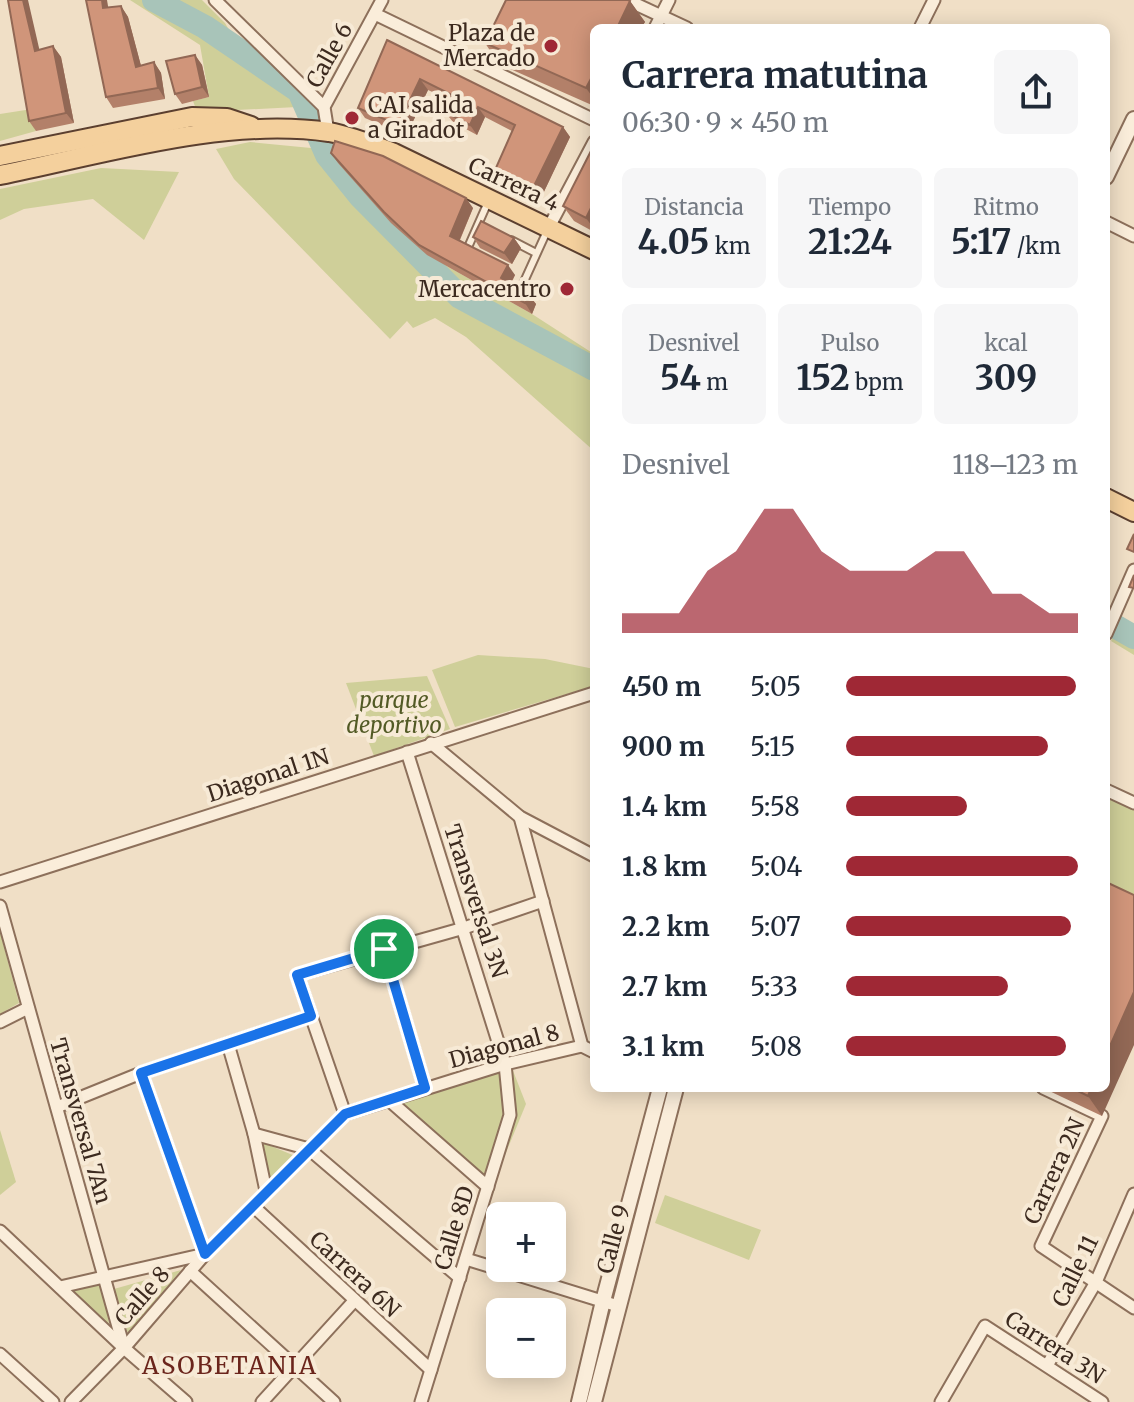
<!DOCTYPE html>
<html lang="es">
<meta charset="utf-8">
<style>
:root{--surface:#fff;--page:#f6f6f7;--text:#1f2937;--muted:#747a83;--accent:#9f2835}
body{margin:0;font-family:Merriweather,serif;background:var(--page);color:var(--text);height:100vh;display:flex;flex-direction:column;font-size:30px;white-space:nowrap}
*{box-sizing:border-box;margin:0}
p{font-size:26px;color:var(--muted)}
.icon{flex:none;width:44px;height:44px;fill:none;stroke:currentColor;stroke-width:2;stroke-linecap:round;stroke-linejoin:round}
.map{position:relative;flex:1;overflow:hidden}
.side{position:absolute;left:590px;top:24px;width:520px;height:1068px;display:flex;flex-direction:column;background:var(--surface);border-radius:12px;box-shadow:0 4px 20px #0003}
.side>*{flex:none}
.controls{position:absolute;left:486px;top:1202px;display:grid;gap:16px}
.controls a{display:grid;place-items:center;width:80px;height:80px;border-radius:12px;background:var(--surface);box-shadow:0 4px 20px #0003;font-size:40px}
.pin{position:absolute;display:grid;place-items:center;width:68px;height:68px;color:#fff;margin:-34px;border:4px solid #fff;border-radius:50%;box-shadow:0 2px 8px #0007}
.round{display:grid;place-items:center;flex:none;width:84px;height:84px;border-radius:12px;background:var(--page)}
.summary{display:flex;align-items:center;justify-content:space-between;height:136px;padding:0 32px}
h1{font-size:36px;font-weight:700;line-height:60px}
.metrics{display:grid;grid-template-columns:repeat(3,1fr);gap:12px;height:136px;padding:8px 32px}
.metrics div{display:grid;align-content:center;border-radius:12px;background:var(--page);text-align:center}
.metrics b{font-size:34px;font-weight:700}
.metrics small{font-size:22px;font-weight:400}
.metrics p{font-size:22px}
.chart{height:224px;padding:16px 32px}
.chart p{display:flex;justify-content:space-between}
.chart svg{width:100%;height:144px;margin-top:8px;fill:var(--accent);opacity:.7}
ul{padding:0 32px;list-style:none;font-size:26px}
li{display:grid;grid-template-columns:128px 96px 1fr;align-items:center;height:60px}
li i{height:20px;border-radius:10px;background:var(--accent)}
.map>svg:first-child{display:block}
</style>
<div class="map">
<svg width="1134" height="1402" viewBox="0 0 1134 1402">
<rect width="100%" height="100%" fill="#f0dfc6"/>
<g fill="#cfcf99">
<polygon points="130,0 202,0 225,23 242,52 238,56 287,92 297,107 197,112 193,101 209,97 200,45"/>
<polygon points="32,109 36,131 0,141 0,114"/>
<polygon points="250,142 342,151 338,164 391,223 427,255 532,314 594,354 594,451 466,337 435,318 413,328 407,321 390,339 234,179 216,149"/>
<polygon points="101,168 179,172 144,240 93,199 24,209 0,220 0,189"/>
<polygon points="1119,622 1134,630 1134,655 1111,641"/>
<polygon points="478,655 545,659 594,669 594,686 455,727 432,670"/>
<polygon points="427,676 450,729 374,756 346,683"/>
<polygon points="1106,798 1134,810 1134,901 1106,888"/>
<polygon points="0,932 19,1003 0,1014"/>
<polygon points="510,1063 526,1104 493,1184 390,1101"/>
<polygon points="0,1130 16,1182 0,1195"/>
<polygon points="259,1141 295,1156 269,1181"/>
<polygon points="665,1195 761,1230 749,1260 655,1223"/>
<polygon points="181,1270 128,1334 114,1289"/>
<polygon points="102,1284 110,1330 67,1290"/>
</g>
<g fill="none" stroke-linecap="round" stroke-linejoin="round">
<g stroke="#a8c4b9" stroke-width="24">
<polyline points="154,0 205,27 299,91 327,155 360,196 460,297 594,369"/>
<polyline points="1106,621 1134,637"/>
</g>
<g stroke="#8d705b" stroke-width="10">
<g id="service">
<polyline points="511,240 536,253"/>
<polyline points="469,245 488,202"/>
<polyline points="522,286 547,231"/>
</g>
</g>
<g stroke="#8d705b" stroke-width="15">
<g id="minor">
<polyline points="215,0 324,107"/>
<polyline points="627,0 687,28"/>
<polyline points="375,14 594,120"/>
<polyline points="655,28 669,0"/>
<polyline points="920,28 934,0"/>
<polyline points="328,132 324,107 382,0"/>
<polyline points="1106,222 1134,236"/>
<polyline points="549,227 594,142"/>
<polyline points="1106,634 1134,570"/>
<polyline points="431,743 520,817 594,856"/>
<polyline points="407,752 505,1064 510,1115 421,1402"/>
<polyline points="1106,790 1134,803"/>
<polyline points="520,817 582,1046"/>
<polyline points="0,882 594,693"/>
<polyline points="0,906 124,1348"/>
<polyline points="384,949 425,1088"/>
<polyline points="0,1022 28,1008"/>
<polyline points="228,1044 254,1134 266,1191"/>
<polyline points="582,1046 594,1052"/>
<polyline points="1043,1088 1102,1116 1041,1246 1134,1308"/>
<polyline points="390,1101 488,1187"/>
<polyline points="57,1107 141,1073 311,1016"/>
<polyline points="345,1114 297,975 464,928 543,901"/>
<polyline points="254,1134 309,1149 460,1278"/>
<polyline points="253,1206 431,1370"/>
<polyline points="0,1231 124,1348 186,1402"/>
<polyline points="466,1259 618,1306"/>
<polyline points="190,1271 334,1402"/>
<polyline points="60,1287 205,1254 141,1073"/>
<polyline points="0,1354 53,1402"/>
<polyline points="1048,1364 1096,1282 1134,1194"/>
<polyline points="71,1402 124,1348 205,1254 345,1114 505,1064 582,1046"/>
<polyline points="262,1402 354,1301"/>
<polyline points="941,1402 985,1326 1102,1402"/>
</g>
</g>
<g stroke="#8d705b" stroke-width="18">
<g id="tertiary">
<polyline points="1106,177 1134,119"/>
<polyline points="579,1402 603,1301 660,1088"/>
<polyline points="594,1402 676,1088"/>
</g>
</g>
<g stroke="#5b3f2f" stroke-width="22">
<g id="primary">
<polyline points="0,156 192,117 227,118 251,126"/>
<path d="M0,175C104,154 223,117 329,132C352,136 373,145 394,153L594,250"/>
<polyline points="1106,498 1134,512"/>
</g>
</g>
<use href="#service" stroke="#faedda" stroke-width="6"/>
<use href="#minor" stroke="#faedda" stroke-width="11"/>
<use href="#tertiary" stroke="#faedda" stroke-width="14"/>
<use href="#primary" stroke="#f4d09d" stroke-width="18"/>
</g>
<g fill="#b38069">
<polygon points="506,0 628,0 630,1 645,22 641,28 594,28 594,106 499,64 485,43"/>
<polygon points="121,6 128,17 141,66 154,62 161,73 165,99 113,108 106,97 109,7"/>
<polygon points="387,40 563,127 570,137 540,200 502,180 495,170 512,131 485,117 477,135 453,122 445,112 450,100 428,90 406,136 365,118 358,108"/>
<polygon points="53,46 61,57 74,123 36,131 29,121"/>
<polygon points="195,55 202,65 209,97 182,104 175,94"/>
<polygon points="594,145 594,232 574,221 563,206"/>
<polygon points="331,153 473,208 460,240 515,275 511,284 528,294 536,304 532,314 427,255 391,223 338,163"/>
<polygon points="473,237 514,238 521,248 512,264 480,248"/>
<polygon points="1043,1088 1106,1088 1102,1116"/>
</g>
<g fill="#926855">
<polygon points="23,0 28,0 42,61 35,51"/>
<polygon points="102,0 107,0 110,18 103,8"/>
<polygon points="630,1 645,22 641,28 617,28"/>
<polygon points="121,6 128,17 144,77 136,67"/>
<polygon points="53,46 61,57 74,123 66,113"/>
<polygon points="195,55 202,65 209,97 202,87"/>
<polygon points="154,62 161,73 165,99 158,88"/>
<polygon points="594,73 594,99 586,88"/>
<polygon points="420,79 428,90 406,136 398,125"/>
<polygon points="478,107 485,117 477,135 470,125"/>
<polygon points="563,127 570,137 540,200 532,190"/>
<polygon points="466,198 473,208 457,246 450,236"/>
<polygon points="594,202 594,229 586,218"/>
<polygon points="514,238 521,248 512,264 504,253"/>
<polygon points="508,265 515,275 508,288 501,278"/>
<polygon points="528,294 536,304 532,314 525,303"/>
<polygon points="1134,992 1134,1045 1102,1116 1088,1096 1091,1088 1106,1088 1106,1055"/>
</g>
<g fill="#d0957a" stroke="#926855" stroke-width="2">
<polygon points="8,0 23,0 35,51 53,46 66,113 29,121"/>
<polygon points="86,0 102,0 103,8 121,6 136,67 154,62 158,88 106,97"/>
<polygon points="506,0 628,0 630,1 617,28 594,28 594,73 586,88 485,43"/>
<polygon points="387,40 563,127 532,190 495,170 515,125 478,107 470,125 445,112 452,95 420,79 398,125 358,108"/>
<polygon points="195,55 202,87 175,94 166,61"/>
<polygon points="335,141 383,156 466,198 450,236 508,265 501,278 528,294 525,303 419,245 384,212 331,153"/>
<polygon points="594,145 594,202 586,218 563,206"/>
<polygon points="481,221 514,238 504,253 473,237"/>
<polygon points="1134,534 1134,552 1127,549"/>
<polygon points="1134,575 1134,588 1129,587"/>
<polygon points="1106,882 1134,895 1134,992 1106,1055"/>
<polygon points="1072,1088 1091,1088 1088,1096"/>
</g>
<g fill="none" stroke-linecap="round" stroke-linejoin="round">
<g stroke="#fff" stroke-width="16">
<polygon id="route" points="384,949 425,1088 345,1114 205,1254 141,1073 311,1016 297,975"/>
</g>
<use href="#route" stroke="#1a73e8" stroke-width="10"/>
</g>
<g fill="#9f2835" stroke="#f7ead6" stroke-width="3">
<circle cx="551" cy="46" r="8"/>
<circle cx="352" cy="118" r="8"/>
<circle cx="567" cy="289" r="8"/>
</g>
<g text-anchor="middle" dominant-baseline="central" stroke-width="8" stroke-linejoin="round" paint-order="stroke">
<g font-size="22" fill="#3c2a1f" stroke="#f7ead6" text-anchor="end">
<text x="535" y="33">Plaza de<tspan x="535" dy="25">Mercado</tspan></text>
<text x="368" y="105" text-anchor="start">CAI salida<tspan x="368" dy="25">a Giradot</tspan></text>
<text x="551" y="289">Mercacentro</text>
</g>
<g font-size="22" fill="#3c2a1f" stroke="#f7ead6">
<text transform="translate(329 55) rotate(-61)">Calle 6</text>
<text transform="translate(514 184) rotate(25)">Carrera 4</text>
<text transform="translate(268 775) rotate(-18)">Diagonal 1N</text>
<text transform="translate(476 901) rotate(72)">Transversal 3N</text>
<text transform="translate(504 1046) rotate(-15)">Diagonal 8</text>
<text transform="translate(81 1121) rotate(74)">Transversal 7An</text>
<text transform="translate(1054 1171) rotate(-65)">Carrera 2N</text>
<text transform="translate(454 1228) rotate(-73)">Calle 8D</text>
<text transform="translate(613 1239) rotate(-75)">Calle 9</text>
<text transform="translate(1075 1271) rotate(-64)">Calle 11</text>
<text transform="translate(355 1274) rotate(43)">Carrera 6N</text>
<text transform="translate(142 1296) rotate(-49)">Calle 8</text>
<text transform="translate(1055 1347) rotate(33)">Carrera 3N</text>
</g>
<g font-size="22" font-style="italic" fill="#525a25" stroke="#f7ead6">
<text x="394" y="700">parque<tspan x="394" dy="25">deportivo</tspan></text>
</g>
<g font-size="24" letter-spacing="2" fill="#6b251c" stroke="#f7ead6">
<text x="230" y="1365">ASOBETANIA</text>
</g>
</g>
</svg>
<div class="controls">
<a>+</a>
<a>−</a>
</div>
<div class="pin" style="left:384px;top:949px;background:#1e9e55"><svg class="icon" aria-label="arrive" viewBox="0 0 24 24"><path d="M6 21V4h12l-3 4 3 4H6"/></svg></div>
<section class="side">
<div class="summary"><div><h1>Carrera matutina</h1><p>06:30 · 9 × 450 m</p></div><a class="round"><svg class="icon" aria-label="share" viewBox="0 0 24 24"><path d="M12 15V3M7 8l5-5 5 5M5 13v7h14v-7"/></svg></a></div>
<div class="metrics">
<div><p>Distancia</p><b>4.05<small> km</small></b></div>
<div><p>Tiempo</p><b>21:24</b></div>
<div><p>Ritmo</p><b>5:17<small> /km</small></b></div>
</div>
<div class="metrics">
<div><p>Desnivel</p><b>54<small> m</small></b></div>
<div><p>Pulso</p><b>152<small> bpm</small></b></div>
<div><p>kcal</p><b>309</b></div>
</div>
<div class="chart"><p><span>Desnivel</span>118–123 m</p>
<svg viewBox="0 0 160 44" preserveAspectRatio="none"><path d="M0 44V38L10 38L20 38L30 25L40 19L50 6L60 6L70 19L80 25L90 25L100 25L110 19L120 19L130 32L140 32L150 38L160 38V44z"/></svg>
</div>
<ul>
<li><b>450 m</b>5:05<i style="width:99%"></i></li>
<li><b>900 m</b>5:15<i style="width:87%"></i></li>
<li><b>1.4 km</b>5:58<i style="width:52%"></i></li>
<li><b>1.8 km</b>5:04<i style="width:100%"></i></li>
<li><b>2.2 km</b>5:07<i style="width:97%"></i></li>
<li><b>2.7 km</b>5:33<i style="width:70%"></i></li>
<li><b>3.1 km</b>5:08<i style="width:95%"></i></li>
</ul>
</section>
</div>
